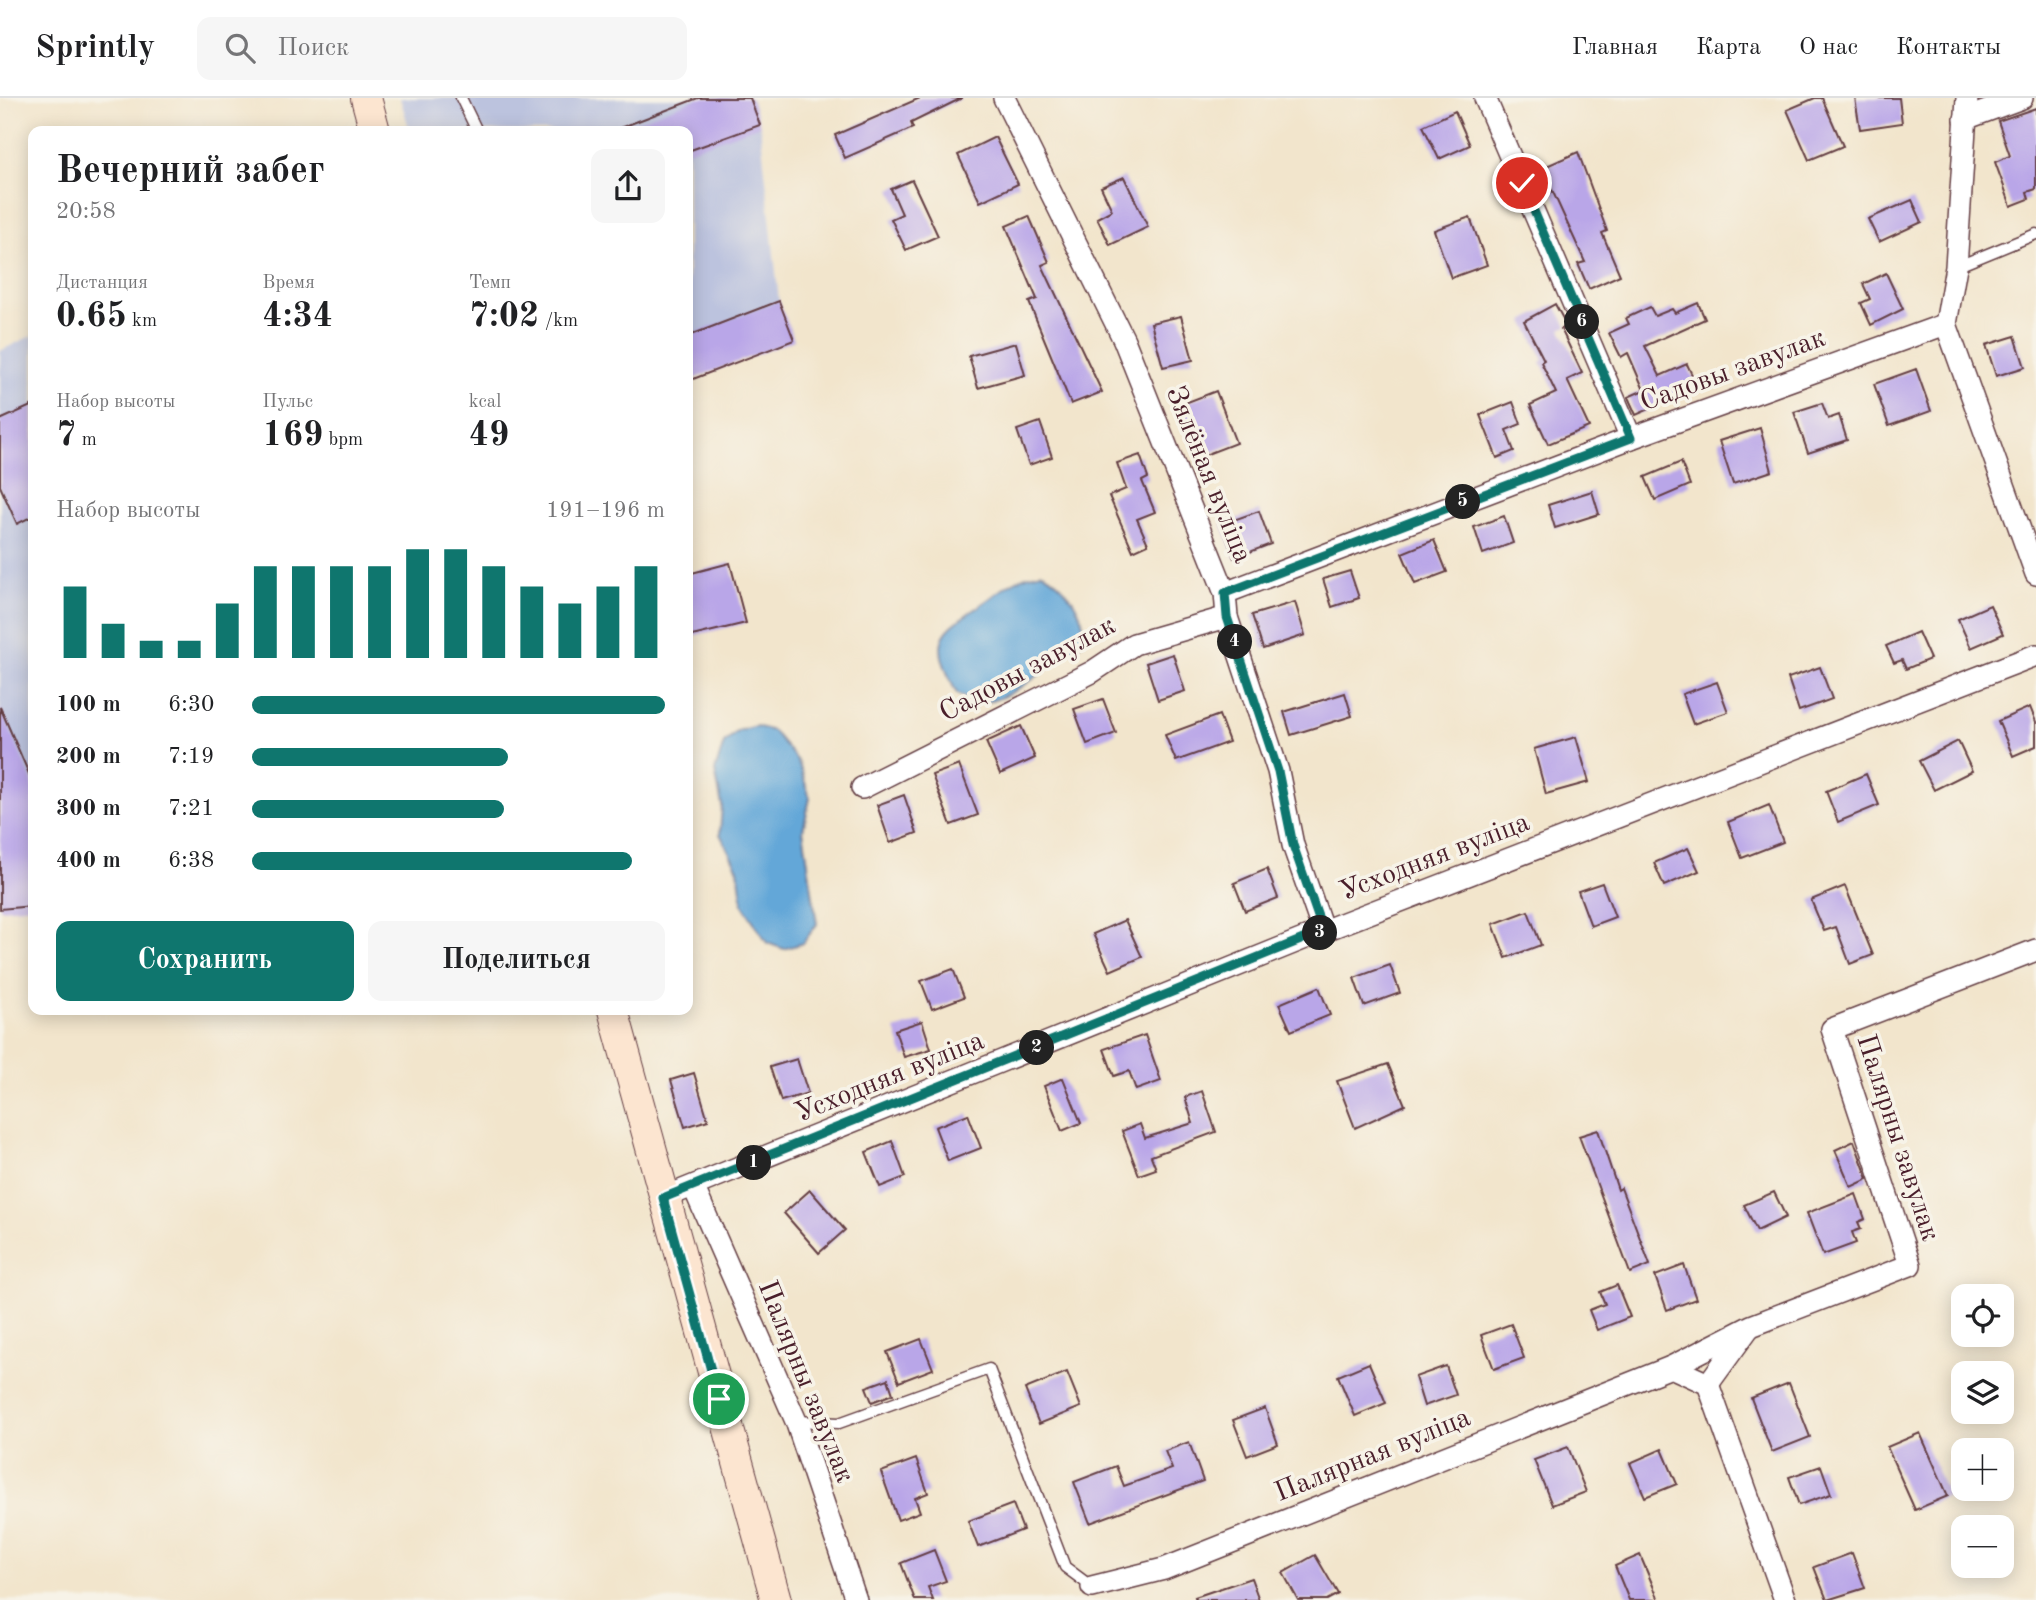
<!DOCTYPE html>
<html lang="ru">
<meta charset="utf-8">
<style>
:root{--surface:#fff;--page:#f6f6f6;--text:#202124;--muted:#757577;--line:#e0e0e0;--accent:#0f766e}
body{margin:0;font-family:"Old Standard TT",serif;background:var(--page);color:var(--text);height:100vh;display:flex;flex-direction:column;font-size:26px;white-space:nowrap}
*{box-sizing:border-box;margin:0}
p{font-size:23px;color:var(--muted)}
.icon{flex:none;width:38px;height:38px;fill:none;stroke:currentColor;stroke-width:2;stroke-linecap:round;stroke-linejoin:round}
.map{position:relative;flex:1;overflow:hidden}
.drawer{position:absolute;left:28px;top:28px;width:665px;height:889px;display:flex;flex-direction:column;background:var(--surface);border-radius:14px;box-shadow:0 4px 18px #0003}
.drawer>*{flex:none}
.controls{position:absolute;left:1951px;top:1186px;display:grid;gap:14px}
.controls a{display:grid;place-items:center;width:63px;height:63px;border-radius:14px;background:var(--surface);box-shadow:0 4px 18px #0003;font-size:35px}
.pin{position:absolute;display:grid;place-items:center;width:60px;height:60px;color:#fff;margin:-30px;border:4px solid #fff;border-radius:50%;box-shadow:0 2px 7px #0007}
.km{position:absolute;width:35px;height:35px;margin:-18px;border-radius:50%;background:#222;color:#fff;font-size:19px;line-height:35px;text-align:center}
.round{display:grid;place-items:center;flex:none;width:74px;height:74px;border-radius:14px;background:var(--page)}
.head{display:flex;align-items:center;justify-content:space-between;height:119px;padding:0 28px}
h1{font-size:38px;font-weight:700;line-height:52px}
.stats{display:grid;grid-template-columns:repeat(3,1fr);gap:10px;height:119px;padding:7px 28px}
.stats div{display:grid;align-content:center}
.stats b{font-size:35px;font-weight:700}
.stats small{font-size:19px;font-weight:400}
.stats p{font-size:19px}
.chart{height:196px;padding:14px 28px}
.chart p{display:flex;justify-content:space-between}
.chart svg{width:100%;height:126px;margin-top:7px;stroke:var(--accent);stroke-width:6}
.button{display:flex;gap:14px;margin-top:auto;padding:14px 28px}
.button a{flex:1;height:80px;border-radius:14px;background:var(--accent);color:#fff;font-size:28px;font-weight:700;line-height:80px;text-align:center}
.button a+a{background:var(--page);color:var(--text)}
ul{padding:0 28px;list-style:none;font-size:23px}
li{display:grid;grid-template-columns:112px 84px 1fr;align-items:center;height:52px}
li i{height:18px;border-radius:9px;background:var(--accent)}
header{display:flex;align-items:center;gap:42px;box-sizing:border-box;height:98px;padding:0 35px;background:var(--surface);border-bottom:2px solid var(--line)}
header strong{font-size:33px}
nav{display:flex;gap:38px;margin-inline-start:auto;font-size:24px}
.search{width:490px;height:63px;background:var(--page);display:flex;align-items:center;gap:18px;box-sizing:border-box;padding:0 24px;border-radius:14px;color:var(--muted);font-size:26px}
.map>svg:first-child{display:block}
</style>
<header>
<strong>Sprintly</strong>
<div class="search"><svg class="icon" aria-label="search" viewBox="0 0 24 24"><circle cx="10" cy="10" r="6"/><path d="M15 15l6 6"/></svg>Поиск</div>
<nav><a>Главная</a><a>Карта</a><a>О нас</a><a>Контакты</a></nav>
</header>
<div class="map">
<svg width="2036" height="1502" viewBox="0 0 2036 1502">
<rect width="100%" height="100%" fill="#f7f3e8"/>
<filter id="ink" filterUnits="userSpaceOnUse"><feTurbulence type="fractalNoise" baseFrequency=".0143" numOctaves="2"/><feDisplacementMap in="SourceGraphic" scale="14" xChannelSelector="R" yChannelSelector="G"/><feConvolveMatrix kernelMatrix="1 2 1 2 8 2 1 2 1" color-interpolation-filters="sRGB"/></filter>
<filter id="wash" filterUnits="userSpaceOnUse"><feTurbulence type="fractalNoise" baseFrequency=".00686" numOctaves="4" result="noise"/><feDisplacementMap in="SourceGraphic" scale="28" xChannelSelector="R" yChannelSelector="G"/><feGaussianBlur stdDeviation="1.57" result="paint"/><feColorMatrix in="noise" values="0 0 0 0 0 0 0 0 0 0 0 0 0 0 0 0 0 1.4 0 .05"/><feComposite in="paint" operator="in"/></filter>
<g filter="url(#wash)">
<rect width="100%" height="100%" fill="#f2e5cc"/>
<g fill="#bcc3de">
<polygon points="400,0 751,0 760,27 779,203 794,242 688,279 688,33 410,33"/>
<polygon points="33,237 33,685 0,609 0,253"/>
</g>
<g fill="#63a7d8" stroke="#566382" stroke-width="2">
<path d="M1042,474C1065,486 1087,515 1084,543C1059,560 1009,607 978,604C971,603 963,598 957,596C926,535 942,535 989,501C1007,487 1019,478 1042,474Z"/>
<polygon points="756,628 773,633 798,663 810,700 803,732 817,826 803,845 784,851 767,845 743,807 738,771 720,736 722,707 715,673 724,645 738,633"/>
</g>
<g id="blocks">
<g fill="#b9a6e8">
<polygon points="698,0 750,0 760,27 688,53 688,33 612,33"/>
<polygon points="920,0 962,0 911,25 913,30 845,60 835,37"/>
<polygon points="1815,0 1822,0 1843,48 1809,62 1787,12"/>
<polygon points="1855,0 1899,0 1902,25 1860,31"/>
<polygon points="2036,10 2036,91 2027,94 2029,101 2011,108 1995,64 2010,58 1998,23"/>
<polygon points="1455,13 1470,47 1439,61 1423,28"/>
<polygon points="995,39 1018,86 980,104 958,57"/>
<polygon points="1578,54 1607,133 1602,135 1620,177 1589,191 1578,166 1585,164 1542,70"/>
<polygon points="1124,79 1148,129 1110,147 1097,120 1112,112 1101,89"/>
<polygon points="912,82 938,138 906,152 891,121 902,116 891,91"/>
<polygon points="1912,102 1922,124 1879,144 1868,121"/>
<polygon points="1029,118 1049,164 1042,167 1102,294 1071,306 1029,204 1037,201 1006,128"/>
<polygon points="1470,119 1487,167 1451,180 1434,132"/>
<polygon points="1886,175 1903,211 1871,227 1861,205 1870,201 1863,186"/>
<polygon points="779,203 794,242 688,283 688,238"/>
<polygon points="1698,205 1705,221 1645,248 1660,278 1687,266 1698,290 1636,317 1628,299 1644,292 1628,255 1621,259 1609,235 1629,226 1626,220 1650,209 1655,218 1672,211 1675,215"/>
<polygon points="1555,206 1567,228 1561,231 1582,275 1567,282 1589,329 1548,346 1530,307 1556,295 1541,264 1544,262 1524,223"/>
<polygon points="1181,218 1193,262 1163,269 1151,225"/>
<polygon points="2015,238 2025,269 1996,278 1986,247"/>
<polygon points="1016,245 1025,277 978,290 969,258"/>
<polygon points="1916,271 1931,313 1889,328 1874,286"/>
<polygon points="1216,293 1236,345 1197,360 1177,308"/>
<polygon points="1513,304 1521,326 1506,332 1514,353 1497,360 1480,317"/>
<polygon points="1822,305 1828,321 1839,317 1847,342 1808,355 1794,314"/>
<polygon points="33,307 33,418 17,426 0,388 0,322"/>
<polygon points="1040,324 1052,359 1029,367 1017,332"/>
<polygon points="1760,330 1772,373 1733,386 1719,343"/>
<polygon points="1140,357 1148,380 1142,383 1155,414 1137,421 1148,446 1133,453 1109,398 1126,391 1117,365"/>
<polygon points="1681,364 1690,387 1655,402 1645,379"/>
<polygon points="1592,393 1599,416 1555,430 1548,407"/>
<polygon points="1259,413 1271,446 1234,460 1222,426"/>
<polygon points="1504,418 1513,445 1483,456 1474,429"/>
<polygon points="1434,442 1447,474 1415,486 1402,455"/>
<polygon points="730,465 746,525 688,539 688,476"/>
<polygon points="1350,473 1359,500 1332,509 1323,481"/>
<polygon points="1295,504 1305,537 1263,551 1252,517"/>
<polygon points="1990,507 2003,536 1971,550 1958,521"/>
<polygon points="1918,534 1930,561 1906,571 1902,562 1894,565 1886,548"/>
<polygon points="1173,556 1185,593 1158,602 1146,565"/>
<polygon points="1820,569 1832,601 1799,613 1788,580"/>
<polygon points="1717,584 1728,614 1693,626 1682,596"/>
<polygon points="1345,595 1352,618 1291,637 1284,614"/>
<polygon points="1103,601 1116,635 1087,646 1074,611"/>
<polygon points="0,609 33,685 33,808 0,811"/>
<polygon points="2030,609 2036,624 2036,648 2013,658 1998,623"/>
<polygon points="1219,617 1229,644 1176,663 1165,637"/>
<polygon points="1021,628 1035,660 1000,676 986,644"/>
<polygon points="1576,639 1589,684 1546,696 1534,651"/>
<polygon points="1958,643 1972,673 1934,692 1919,663"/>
<polygon points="959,667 978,717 951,727 932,677"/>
<polygon points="1866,676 1879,707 1838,724 1826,693"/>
<polygon points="904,697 917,735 890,745 877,707"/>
<polygon points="1769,707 1783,744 1742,760 1728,724"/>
<polygon points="1688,750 1699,773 1664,788 1654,765"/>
<polygon points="1267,771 1278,800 1245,813 1234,785"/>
<polygon points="1602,785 1615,819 1591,828 1578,793"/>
<polygon points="1845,788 1873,857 1850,866 1836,829 1824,833 1811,802"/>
<polygon points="1528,813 1541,847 1506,860 1493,826"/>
<polygon points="1125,822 1142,859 1110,873 1093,836"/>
<polygon points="1390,867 1400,895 1364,908 1354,880"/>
<polygon points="953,871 964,899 932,911 921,883"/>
<polygon points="1319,889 1330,917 1291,933 1279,906"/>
<polygon points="922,923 931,951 904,959 895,932"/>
<polygon points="1145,937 1161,983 1136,992 1129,973 1114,978 1104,951"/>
<polygon points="797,961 808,995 781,1003 770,969"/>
<polygon points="1388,966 1405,1007 1355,1030 1337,983"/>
<polygon points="694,975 708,1022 685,1029 671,982"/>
<polygon points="1063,980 1081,1025 1062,1033 1044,988"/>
<polygon points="1202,993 1216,1034 1151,1058 1156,1071 1139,1077 1122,1033 1140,1026 1145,1040 1193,1025 1185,999"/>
<polygon points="968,1016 981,1050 948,1063 935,1029"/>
<polygon points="1598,1032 1618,1092 1621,1090 1650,1167 1630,1175 1579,1038"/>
<polygon points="892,1043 905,1079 880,1089 866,1054"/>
<polygon points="1854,1043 1868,1081 1851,1089 1835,1052"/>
<polygon points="810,1092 845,1132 819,1155 784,1115"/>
<polygon points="1774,1094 1786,1119 1757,1133 1744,1107"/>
<polygon points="1856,1096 1865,1121 1858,1124 1861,1131 1852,1134 1856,1145 1823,1157 1807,1115"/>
<polygon points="1684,1167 1696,1201 1667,1212 1655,1178"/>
<polygon points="1617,1187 1630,1219 1597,1232 1589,1212 1605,1206 1600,1194"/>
<polygon points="1511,1226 1524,1260 1494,1271 1481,1237"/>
<polygon points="921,1241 933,1271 899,1284 887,1254"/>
<polygon points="1369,1265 1386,1305 1355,1318 1338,1278"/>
<polygon points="1446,1268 1456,1297 1424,1308 1415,1279"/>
<polygon points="1067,1274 1081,1309 1039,1326 1025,1291"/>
<polygon points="888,1281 893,1296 872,1304 866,1289"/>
<polygon points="1789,1285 1810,1339 1772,1354 1751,1300"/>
<polygon points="1265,1310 1278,1346 1247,1358 1233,1322"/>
<polygon points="1920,1335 1948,1398 1915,1412 1887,1349"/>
<polygon points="1189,1344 1203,1383 1090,1425 1074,1384 1116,1368 1124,1388 1172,1371 1165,1353"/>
<polygon points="1568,1349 1586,1394 1552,1407 1534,1362"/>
<polygon points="1662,1351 1677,1386 1645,1399 1630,1365"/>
<polygon points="916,1361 928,1395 915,1400 920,1414 898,1422 881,1374"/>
<polygon points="1821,1368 1831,1396 1799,1407 1789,1379"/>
<polygon points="1013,1406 1023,1432 978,1449 968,1423"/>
<polygon points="934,1452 946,1483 928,1489 933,1502 915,1502 901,1465"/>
<polygon points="1852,1455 1865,1490 1827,1502 1814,1469"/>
<polygon points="1315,1457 1338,1496 1327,1502 1298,1502 1283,1475"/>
<polygon points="1640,1457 1659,1502 1629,1502 1615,1468"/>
<polygon points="1251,1480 1259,1502 1196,1502 1195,1499"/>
</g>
</g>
</g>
<g filter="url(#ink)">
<use href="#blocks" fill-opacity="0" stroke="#633d43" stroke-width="2"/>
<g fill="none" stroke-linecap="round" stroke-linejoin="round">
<g stroke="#633d43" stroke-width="13">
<g id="lane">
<polyline points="461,0 477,33"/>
<polyline points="1956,169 2036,136"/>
<polyline points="796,1323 839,1325 989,1271 1065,1469 1092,1489"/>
</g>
</g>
<g stroke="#633d43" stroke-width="24">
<g id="street">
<polyline points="1004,0 1124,242 1225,495 1227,519 1278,673 1293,747 1323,833"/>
<polyline points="1485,0 1631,340"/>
<polyline points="1967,0 1956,169 1946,226 2036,476"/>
<polyline points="1965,21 2022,0"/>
<polyline points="1225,495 1631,340 1946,226"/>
<polyline points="862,690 1092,574 1134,546 1227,519"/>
<polyline points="694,1090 796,1323 856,1502"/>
<polyline points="663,1100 1323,833 2036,557"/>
<polyline points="1671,1269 1708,1286 1785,1502"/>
<polyline points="1708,1286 1748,1231"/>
<polyline points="1092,1489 1164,1471 1671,1269 1751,1228 1910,1167 1832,931 2036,852"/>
</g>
</g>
<g stroke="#633d43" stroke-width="32">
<g id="secondary">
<polyline points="366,0 375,33"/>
<polyline points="613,912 776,1502"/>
</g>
</g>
<use href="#lane" stroke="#fff" stroke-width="10"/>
<use href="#street" stroke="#fff" stroke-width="21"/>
<use href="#secondary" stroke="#fce5d0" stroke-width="30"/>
</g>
</g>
<g fill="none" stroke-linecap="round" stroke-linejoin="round" filter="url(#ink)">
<g stroke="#fff" stroke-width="14">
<polyline id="route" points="719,1301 663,1100 1323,833 1293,747 1278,673 1227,519 1225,495 1631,340 1522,85"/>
</g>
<use href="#route" stroke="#0f766e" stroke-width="9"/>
</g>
<g text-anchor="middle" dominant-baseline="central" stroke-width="7" stroke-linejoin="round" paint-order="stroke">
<g font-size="28" fill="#4a1f2b" stroke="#f7f3e8">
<text transform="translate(1733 273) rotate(-20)">Садовы завулак</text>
<text transform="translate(1208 377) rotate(68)">Зялёная вуліца</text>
<text transform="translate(1028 572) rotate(-28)">Садовы завулак</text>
<text transform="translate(1435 760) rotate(-21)">Усходняя вуліца</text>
<text transform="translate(890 980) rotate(-22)">Усходняя вуліца</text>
<text transform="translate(1897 1040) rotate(72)">Палярны завулак</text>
<text transform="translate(805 1284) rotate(68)">Палярны завулак</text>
<text transform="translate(1373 1358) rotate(-22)">Палярная вуліца</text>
</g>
</g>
</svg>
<div class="controls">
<a><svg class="icon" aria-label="locate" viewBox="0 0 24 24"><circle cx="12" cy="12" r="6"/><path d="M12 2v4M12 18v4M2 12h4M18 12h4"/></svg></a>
<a><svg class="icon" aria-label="layers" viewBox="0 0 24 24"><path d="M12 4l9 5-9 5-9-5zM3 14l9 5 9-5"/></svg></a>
<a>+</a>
<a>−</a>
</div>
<div class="pin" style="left:719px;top:1301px;background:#1e9e55"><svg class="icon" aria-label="arrive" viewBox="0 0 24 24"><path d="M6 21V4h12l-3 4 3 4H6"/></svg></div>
<div class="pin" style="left:1522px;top:85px;background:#d93025"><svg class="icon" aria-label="check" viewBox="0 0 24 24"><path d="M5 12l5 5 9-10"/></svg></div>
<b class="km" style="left:754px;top:1065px">1</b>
<b class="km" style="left:1037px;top:950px">2</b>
<b class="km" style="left:1320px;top:835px">3</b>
<b class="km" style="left:1235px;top:544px">4</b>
<b class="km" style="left:1463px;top:404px">5</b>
<b class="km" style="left:1582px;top:224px">6</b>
<section class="drawer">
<div class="head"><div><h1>Вечерний забег</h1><p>20:58</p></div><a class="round"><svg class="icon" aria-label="share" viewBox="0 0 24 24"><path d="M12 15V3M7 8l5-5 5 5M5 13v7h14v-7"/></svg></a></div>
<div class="stats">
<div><p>Дистанция</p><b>0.65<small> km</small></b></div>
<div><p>Время</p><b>4:34</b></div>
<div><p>Темп</p><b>7:02<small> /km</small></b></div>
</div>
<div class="stats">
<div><p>Набор высоты</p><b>7<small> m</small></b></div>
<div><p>Пульс</p><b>169<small> bpm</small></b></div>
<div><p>kcal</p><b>49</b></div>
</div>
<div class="chart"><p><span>Набор высоты</span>191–196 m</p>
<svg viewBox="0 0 160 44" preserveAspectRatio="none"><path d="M5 44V19M15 44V32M25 44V38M35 44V38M45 44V25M55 44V12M65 44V12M75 44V12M85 44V12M95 44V6M105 44V6M115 44V12M125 44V19M135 44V25M145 44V19M155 44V12"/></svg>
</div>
<ul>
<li><b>100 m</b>6:30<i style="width:100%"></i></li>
<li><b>200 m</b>7:19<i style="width:62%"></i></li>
<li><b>300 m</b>7:21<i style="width:61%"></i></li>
<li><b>400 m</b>6:38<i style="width:92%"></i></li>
</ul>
<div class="button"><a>Сохранить</a><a>Поделиться</a></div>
</section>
</div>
